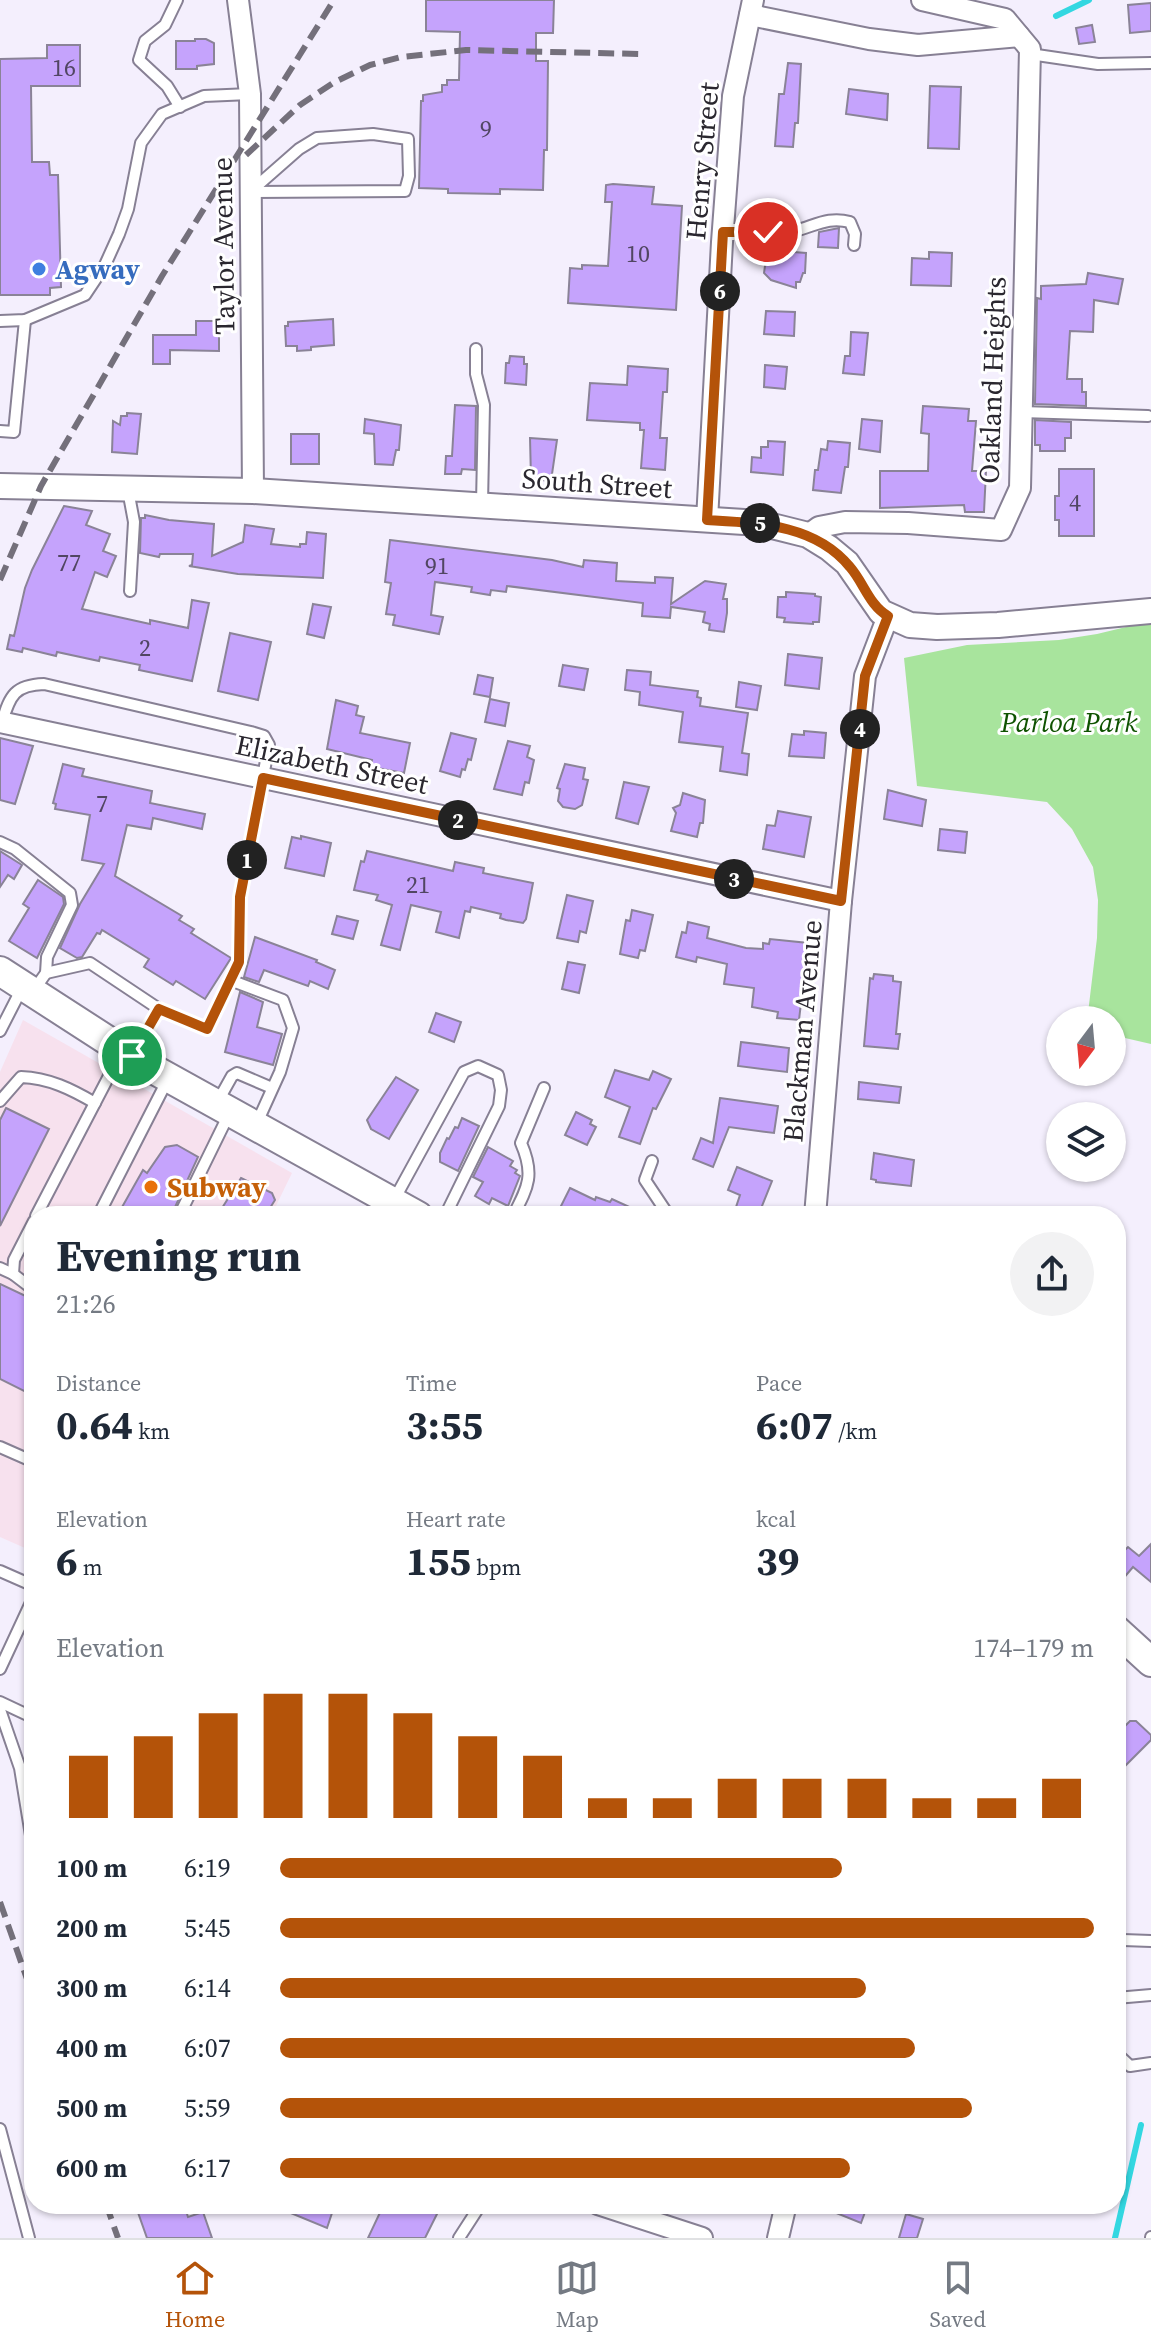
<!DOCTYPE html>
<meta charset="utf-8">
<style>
:root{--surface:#fff;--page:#f2f2f3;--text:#1f2937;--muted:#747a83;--line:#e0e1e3;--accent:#b45309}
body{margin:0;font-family:"Source Serif 4",serif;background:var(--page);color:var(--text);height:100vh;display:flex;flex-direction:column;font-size:30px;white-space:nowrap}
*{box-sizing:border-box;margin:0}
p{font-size:26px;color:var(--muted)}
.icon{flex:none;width:44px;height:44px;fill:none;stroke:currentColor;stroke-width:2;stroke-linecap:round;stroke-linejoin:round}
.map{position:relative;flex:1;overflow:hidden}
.panel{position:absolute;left:24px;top:1206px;width:1102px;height:1008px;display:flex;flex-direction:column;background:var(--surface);border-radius:32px;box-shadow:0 2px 6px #0004}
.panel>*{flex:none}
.needle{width:52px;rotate:196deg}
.tools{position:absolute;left:1046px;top:1006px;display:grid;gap:16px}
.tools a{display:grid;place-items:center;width:80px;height:80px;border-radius:50%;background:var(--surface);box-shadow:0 2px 6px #0004;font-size:40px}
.pin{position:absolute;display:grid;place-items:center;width:68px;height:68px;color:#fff;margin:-34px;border:4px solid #fff;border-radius:50%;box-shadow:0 2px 8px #0007}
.km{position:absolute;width:40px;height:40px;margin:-20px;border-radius:50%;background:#222;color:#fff;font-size:22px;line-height:40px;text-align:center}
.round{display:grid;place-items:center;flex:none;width:84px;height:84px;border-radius:42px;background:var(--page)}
.overview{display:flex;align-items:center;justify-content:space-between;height:136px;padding:0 32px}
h1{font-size:44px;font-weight:700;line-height:60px}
.metrics{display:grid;grid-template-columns:repeat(3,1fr);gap:12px;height:136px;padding:8px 32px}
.metrics div{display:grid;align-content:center}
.metrics b{font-size:40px;font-weight:700}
.metrics small{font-size:22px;font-weight:400}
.metrics p{font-size:22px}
.chart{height:224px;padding:16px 32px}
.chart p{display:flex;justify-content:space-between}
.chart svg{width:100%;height:144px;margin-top:8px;stroke:var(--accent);stroke-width:6}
ul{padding:0 32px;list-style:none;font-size:26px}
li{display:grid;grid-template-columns:128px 96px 1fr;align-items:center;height:60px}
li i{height:20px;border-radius:10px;background:var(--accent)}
.tabs{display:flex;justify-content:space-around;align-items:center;height:112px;border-top:2px solid var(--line);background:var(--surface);font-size:22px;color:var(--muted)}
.tabs a{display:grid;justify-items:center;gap:4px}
.tabs .current{color:var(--accent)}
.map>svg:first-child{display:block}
</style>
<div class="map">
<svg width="1151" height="2238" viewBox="0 0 1151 2238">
<rect width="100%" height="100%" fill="#f4effd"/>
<polygon fill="#f7e1ee" points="23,1020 292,1173 271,1216 34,1216 34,1552 0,1537 0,1072"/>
<polygon fill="#a8e49d" points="1151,621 1151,1044 1112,1035 1112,1020 1092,1020 1088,1013 1097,938 1098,900 1093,867 1072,829 1047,802 917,786 904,658 967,645 1059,640 1097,634"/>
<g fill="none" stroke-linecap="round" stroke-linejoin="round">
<g stroke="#33d7e1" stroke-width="6">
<polyline points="1056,16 1089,0"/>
<polyline points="1115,2238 1141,2125"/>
</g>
</g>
<g fill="#c5a3fc" stroke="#8a8397" stroke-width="2">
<polygon points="426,0 554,0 553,33 536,33 536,61 548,61 547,150 544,150 543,190 500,189 500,194 448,193 448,189 419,188 421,101 423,101 423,95 442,92 442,85 447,85 447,80 459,80 460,32 426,31"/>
<polygon points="1151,3 1151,31 1130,33 1128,5"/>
<polygon points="1092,25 1095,42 1079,44 1076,28"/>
<polygon points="195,39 206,39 214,43 214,64 197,66 197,69 176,69 176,41 195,41"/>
<polygon points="47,45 80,45 80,86 31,86 32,162 49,162 50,175 58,175 61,287 50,288 50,295 0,295 0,59 47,58"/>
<polygon points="788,63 801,64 798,123 795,123 793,147 775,146 779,94 784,94"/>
<polygon points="930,86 961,87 959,149 928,148"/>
<polygon points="849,89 888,94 887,120 846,114"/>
<polygon points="613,184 654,187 652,204 682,206 676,310 568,303 570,268 582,269 582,265 608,266 612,202 605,202 606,185"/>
<polygon points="839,228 838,248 818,247 819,232"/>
<polygon points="780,251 806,253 805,273 803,273 800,282 796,282 796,288 771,280 764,273 767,252"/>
<polygon points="929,252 952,253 951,286 911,285 912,258 929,259"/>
<polygon points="1088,273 1123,279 1118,304 1094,300 1093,332 1070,331 1067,379 1082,379 1082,392 1086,392 1086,406 1035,404 1037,298 1041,299 1041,286 1086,284"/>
<polygon points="766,311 795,312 794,336 764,334"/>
<polygon points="333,319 334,345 311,347 311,350 297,351 297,346 286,346 285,326 288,326 288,322"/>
<polygon points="196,321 219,321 219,351 170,350 170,364 153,364 153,335 196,335"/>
<polygon points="851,332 868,333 864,375 843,373 845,356 850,356"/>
<polygon points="510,356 524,357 524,364 527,364 526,385 505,383 506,363 509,363"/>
<polygon points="765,365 787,367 785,389 764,387"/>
<polygon points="628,366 668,369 667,392 663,392 660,438 667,438 665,470 641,468 644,430 640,430 640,423 587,420 590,383 627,385"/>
<polygon points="455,405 476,406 475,470 462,469 461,474 445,474 446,456 452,456"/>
<polygon points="923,406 969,409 968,421 976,421 972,471 986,471 984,512 965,512 964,505 880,508 880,471 928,471 929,434 921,433"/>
<polygon points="127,413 141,414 137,454 112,452 113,421 120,425 121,416 127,416"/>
<polygon points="365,419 401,425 399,450 396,450 393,465 375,464 374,434 364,433"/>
<polygon points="862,419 882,421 880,452 859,449"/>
<polygon points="1035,420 1071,422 1071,438 1065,438 1065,451 1040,451 1040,445 1035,445"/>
<rect x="291" y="434" width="28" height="30"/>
<polygon points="530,438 557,440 551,481 531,479"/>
<polygon points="768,441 785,442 783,475 751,472 752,457 761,458 761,447 768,447"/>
<polygon points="828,441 850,443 848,467 845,467 841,493 813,490 815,470 818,470 821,449 827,450"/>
<polygon points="1059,469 1094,469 1094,536 1059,536 1059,520 1055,520 1055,496 1059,496"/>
<polygon points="64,506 92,511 86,525 110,534 103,551 116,556 107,577 95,572 82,609 150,624 150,620 188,628 192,600 209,603 192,681 139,670 140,665 100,657 99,661 57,652 56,656 23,648 22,652 7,649 10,635 14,636 25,588 32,570"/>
<polygon points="145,515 169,520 214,524 212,556 243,542 245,525 274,529 271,544 300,547 300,544 306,544 307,532 326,534 323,578 238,574 189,566 192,565 193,554 160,554 159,557 140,553 141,518 145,518"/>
<polygon points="390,540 552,560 583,567 584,560 617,563 616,581 655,583 655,577 673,578 671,604 705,581 726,584 723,599 727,599 727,613 724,632 709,630 710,624 703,622 705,612 671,607 670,618 642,616 643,603 507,586 506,592 491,590 490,595 471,592 472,587 435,582 431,615 443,617 439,634 393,625 395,615 386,614 391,583 385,582"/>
<polygon points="786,592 815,594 815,596 821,597 819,622 813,622 813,624 784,622 785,618 777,617 778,597 786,597"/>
<polygon points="313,604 331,607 324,638 307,634"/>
<polygon points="230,633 271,642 258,700 218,691"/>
<polygon points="788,654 822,658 819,689 785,685"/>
<polygon points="563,665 588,669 584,690 559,686"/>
<polygon points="627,670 651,672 650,685 698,691 697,697 701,698 700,706 748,713 742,753 749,754 747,775 720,771 723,747 679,742 683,712 639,705 640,692 625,690"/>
<polygon points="478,675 493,678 490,697 474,694"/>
<polygon points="739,682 761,686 757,710 736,707"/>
<polygon points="490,699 509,703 505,726 485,722"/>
<polygon points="336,700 358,706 356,715 364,717 360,733 410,743 404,773 371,767 372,760 327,749"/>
<polygon points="804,731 826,733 824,758 789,756 792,734 804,735"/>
<polygon points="451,733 476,739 471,760 468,759 465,770 462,769 460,777 440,771"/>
<polygon points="0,738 33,746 15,804 0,800"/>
<polygon points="508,741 530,746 527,757 534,760 529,783 525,782 522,795 494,789"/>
<polygon points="63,764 84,769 82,776 152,791 150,803 205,814 202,829 153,818 151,829 127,825 115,876 182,916 179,920 194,929 191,933 231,958 205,999 176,981 173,985 144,967 149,959 102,930 100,934 97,933 82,957 77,958 60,948 80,904 104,864 82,860 90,815 55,809 56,804 53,803"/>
<polygon points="565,764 585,768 583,779 588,780 582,805 575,809 563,807 558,801 560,789 557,788"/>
<polygon points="624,782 649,787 638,824 616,818"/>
<polygon points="888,790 926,800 922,826 884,819"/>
<polygon points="683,793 705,800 703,823 700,823 697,837 671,831 676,813 673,808 680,805"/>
<polygon points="778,811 811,817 804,857 763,849 767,825 775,826"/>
<polygon points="940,829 967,832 965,853 938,850"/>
<polygon points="301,836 331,843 324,876 285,868 292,837 301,839"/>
<polygon points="0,851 22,865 14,879 8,875 0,887"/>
<polygon points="367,851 453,871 455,862 484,868 483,873 533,883 526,919 523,923 506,920 500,918 501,914 471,907 470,912 465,911 459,938 436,932 441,912 411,905 400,950 381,945 392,905 376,900 378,895 354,890 361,861 364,862"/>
<polygon points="38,880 63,897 64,904 37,958 9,941 29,908 23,904"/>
<polygon points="567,895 593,901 586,933 580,931 578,942 557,938"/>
<polygon points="632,910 653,915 645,951 640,950 638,958 620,954 626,920 630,921"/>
<polygon points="337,916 358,921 353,939 332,934"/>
<polygon points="688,922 709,927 707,938 746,948 763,949 763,943 769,944 770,939 808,943 799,1020 777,1018 778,1012 752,1007 754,988 724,984 727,964 697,957 696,962 676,957 682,932 686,933"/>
<polygon points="255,937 317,960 316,962 335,970 328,989 310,981 308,986 264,970 259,982 244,977"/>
<polygon points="568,962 585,965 579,993 562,989"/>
<polygon points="874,974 893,976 893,981 901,982 896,1034 900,1034 898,1049 864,1046 870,978 873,979"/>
<polygon points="240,992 263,1002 257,1027 282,1034 273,1065 225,1052"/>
<polygon points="436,1013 461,1022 454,1042 429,1032"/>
<polygon points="741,1042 789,1048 787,1072 738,1066"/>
<polygon points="615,1070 649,1080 653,1071 671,1079 656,1109 653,1108 640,1144 619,1137 630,1107 605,1097"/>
<polygon points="396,1077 418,1090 389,1139 371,1129 367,1120"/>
<polygon points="859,1082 901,1087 899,1103 858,1099"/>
<polygon points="720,1098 778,1106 774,1133 729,1127 713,1167 693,1159 701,1138 713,1143"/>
<polygon points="6,1108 49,1129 0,1226 0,1120"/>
<polygon points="576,1112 592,1120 590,1124 596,1127 587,1145 565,1135"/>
<polygon points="462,1118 479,1126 458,1171 440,1162 440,1153 447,1138 449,1139 455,1127 458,1128"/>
<polygon points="177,1145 198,1157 171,1216 117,1216 143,1170 147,1173 165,1147"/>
<polygon points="488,1147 513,1161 510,1166 517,1170 515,1173 520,1176 508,1206 492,1198 489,1204 475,1196 483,1182 473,1177"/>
<polygon points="874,1153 914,1160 911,1186 876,1182 876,1180 871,1179"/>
<polygon points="737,1167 772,1181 758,1216 733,1216 740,1195 728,1190"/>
<polygon points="241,1178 272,1193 275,1200 265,1216 217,1216"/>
<polygon points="570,1188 595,1200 596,1197 610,1202 612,1199 649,1216 556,1216"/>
<polygon points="0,1284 34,1300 34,1396 0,1379"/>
<polygon points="1116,1543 1125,1550 1128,1547 1139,1556 1151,1544 1151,1582 1133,1567 1116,1587"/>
<polygon points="1130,1721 1136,1721 1151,1735 1151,1740 1116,1775 1116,1735"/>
<polygon points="135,2204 184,2204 188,2217 203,2212 212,2238 147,2238"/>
<polygon points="269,2204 335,2204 327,2228"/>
<polygon points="384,2204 442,2204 425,2238 368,2238"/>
<polygon points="814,2204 868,2204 861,2223"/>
<polygon points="906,2214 923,2219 917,2238 899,2238"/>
</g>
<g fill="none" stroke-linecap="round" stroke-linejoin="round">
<g stroke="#878094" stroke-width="14">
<g id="service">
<polyline points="177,0 165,25 145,41 139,60 167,86 180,107"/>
<polyline points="1030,54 1098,64 1151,63"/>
<polygon points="373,134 408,139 409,176 405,191 250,192 299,149 317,138"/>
<path d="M723,232C745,232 773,236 794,231C815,226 828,216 850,222L855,234L854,245"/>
<polyline points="0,321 25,320 85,295 105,265 119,234 128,209 141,143 162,114 204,96 250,94"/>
<polyline points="476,349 476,374 484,405 482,503"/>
<polyline points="1022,412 1148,416"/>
<polyline points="0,431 14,432 25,320"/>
<polyline points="128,490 134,522 130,591"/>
<path d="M2,722C10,695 15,685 44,684L251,732L264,736L269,745L240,897L239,962L207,1029L159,1009L133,1054"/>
<polyline points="0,842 15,849 70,893 72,905 47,957 46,973 34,990"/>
<polyline points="46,973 90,963 159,1009"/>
<polyline points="230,980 283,1000 293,1028 280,1072 256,1125"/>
<polyline points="0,1031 22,988"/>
<path d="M0,1101L21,1077C49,1078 71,1089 95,1103"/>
<polyline points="218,1101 232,1076 237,1073 272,1088"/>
<polyline points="652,1161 645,1180 665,1210 665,1216"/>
<polyline points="394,1200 464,1072 478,1066 498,1075 501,1090 499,1106 445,1216"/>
<polyline points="36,1216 122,1051"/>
<polyline points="98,1216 168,1079"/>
<polyline points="179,1216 229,1114"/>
<path d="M513,1216C528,1187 535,1175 521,1143L544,1088"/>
<polyline points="0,1268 13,1274 34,1290"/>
<polyline points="13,1274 14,1260 34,1221"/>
<polyline points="0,1447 34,1462"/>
<polyline points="0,1571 34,1586"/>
<polyline points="0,1669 34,1596"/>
<polyline points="0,1702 34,1718"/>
<polyline points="0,1710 20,1768 34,1854"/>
<polyline points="1123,1940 1151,1941"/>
<polyline points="1116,1998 1151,1995"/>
<polyline points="1116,2053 1130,2066 1151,2063"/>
<polyline points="0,2129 29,2238"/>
<polyline points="459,2238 481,2204"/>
<polyline points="1151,2238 1151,2237"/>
</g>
</g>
<g stroke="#878094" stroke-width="24">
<g id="minor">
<polyline points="238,0 250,94 253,491"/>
<polyline points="750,15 869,39 918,45 1019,36"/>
<polyline points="707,520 722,242 733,96 753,0"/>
<polyline points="808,535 819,527 845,522 908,523 1001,530 1020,488 1030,49 1005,19 922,0"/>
<polyline points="0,722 841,901"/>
<polyline points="815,1216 841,901 865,676 888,616"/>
<polyline points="598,2204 702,2238"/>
<polyline points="778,2238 786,2204"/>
</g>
</g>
<g stroke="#878094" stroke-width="28">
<polyline id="tertiary" points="0,486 253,491 760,523 808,535 829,548 847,563 881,612 910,625 937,627 998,625 1151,611"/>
</g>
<g stroke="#878094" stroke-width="32">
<g id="secondary">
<polyline points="0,971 144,1064 418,1216"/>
<polyline points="1116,1630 1151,1662"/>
</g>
</g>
<use href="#service" stroke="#fff" stroke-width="10"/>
<use href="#minor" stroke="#fff" stroke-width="20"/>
<use href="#tertiary" stroke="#fff" stroke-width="24"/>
<use href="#secondary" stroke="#fff" stroke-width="28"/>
<g stroke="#74707b" stroke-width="6" stroke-dasharray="16 8" stroke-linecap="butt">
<polyline points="246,155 300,105 333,83 370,65 401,57 466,50 640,54"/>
<polyline points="0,580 41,486 162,276 334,0"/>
<polyline points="0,1902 34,1999"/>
<polyline points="106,2204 118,2238"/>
</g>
</g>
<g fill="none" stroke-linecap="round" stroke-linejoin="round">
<g stroke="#fff" stroke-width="16">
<path id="route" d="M132,1056L159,1009L207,1029L239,962L240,897L263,778L841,901L865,676L888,616C869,605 864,583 850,567C815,524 758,523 707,520L723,232H768"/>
</g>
<use href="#route" stroke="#b45309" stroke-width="10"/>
</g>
<circle fill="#3f7fe0" stroke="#fff" stroke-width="3" cx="39" cy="269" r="8"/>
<circle fill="#e8710a" stroke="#fff" stroke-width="3" cx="151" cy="1187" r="8"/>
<g text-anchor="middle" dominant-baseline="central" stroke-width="6" stroke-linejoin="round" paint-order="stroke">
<g font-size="24" fill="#514662">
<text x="64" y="67">16</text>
<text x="486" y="128">9</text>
<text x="638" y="253">10</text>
<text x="1075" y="502">4</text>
<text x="69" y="562">77</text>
<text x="437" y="565">91</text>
<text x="145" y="647">2</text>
<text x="102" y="803">7</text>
<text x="418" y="884">21</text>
</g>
<g font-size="28" fill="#2a272f" stroke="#fff">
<text transform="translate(702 161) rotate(-85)">Henry Street</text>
<text transform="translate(223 246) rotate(-91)">Taylor Avenue</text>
<text transform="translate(992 380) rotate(-88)">Oakland Heights</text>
<text transform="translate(597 483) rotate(4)">South Street</text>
<text transform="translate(332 764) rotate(12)">Elizabeth Street</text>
<text transform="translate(802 1031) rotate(-85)">Blackman Avenue</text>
</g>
<g font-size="28" font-weight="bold" fill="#366cbe" stroke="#fff" text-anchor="start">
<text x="55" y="269">Agway</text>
</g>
<g font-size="28" font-style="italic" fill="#0f5301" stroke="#fff">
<text x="1069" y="722">Parloa Park</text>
</g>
<g font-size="28" font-weight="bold" fill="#c56008" stroke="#fff" text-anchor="start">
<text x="167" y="1187">Subway</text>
</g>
</g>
</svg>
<div class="tools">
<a><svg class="needle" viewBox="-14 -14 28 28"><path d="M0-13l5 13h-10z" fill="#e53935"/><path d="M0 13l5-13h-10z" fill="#747a83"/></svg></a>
<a><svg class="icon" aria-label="layers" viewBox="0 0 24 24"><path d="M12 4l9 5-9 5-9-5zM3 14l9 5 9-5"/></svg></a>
</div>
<div class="pin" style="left:132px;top:1056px;background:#1e9e55"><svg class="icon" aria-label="arrive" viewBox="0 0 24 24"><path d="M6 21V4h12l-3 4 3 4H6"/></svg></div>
<div class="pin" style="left:768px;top:232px;background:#d93025"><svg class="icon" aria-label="check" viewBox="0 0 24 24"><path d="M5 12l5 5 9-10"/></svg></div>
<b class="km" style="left:247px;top:860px">1</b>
<b class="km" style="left:458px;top:820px">2</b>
<b class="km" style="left:734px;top:879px">3</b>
<b class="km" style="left:860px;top:729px">4</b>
<b class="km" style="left:760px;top:523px">5</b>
<b class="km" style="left:720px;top:291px">6</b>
<section class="panel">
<div class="overview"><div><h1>Evening run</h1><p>21:26</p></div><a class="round"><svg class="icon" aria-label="share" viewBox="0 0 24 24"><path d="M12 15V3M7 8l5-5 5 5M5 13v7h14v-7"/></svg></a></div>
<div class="metrics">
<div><p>Distance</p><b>0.64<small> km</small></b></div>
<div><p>Time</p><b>3:55</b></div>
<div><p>Pace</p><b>6:07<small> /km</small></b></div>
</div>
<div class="metrics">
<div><p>Elevation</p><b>6<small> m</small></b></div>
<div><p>Heart rate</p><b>155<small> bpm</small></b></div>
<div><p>kcal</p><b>39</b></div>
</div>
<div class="chart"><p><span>Elevation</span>174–179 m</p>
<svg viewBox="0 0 160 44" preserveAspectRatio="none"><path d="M5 44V25M15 44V19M25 44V12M35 44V6M45 44V6M55 44V12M65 44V19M75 44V25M85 44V38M95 44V38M105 44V32M115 44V32M125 44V32M135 44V38M145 44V38M155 44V32"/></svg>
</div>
<ul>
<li><b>100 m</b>6:19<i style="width:69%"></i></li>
<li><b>200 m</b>5:45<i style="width:100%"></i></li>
<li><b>300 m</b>6:14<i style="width:72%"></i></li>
<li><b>400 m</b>6:07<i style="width:78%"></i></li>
<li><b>500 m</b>5:59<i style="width:85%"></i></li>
<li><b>600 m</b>6:17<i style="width:70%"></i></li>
</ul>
</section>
</div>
<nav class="tabs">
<a class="current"><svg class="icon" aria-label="home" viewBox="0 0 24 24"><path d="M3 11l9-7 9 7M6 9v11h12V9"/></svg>Home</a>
<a><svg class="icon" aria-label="map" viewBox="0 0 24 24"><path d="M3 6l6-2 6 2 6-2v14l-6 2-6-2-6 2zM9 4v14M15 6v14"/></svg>Map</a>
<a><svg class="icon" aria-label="saved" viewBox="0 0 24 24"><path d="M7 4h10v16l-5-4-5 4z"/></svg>Saved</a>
</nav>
